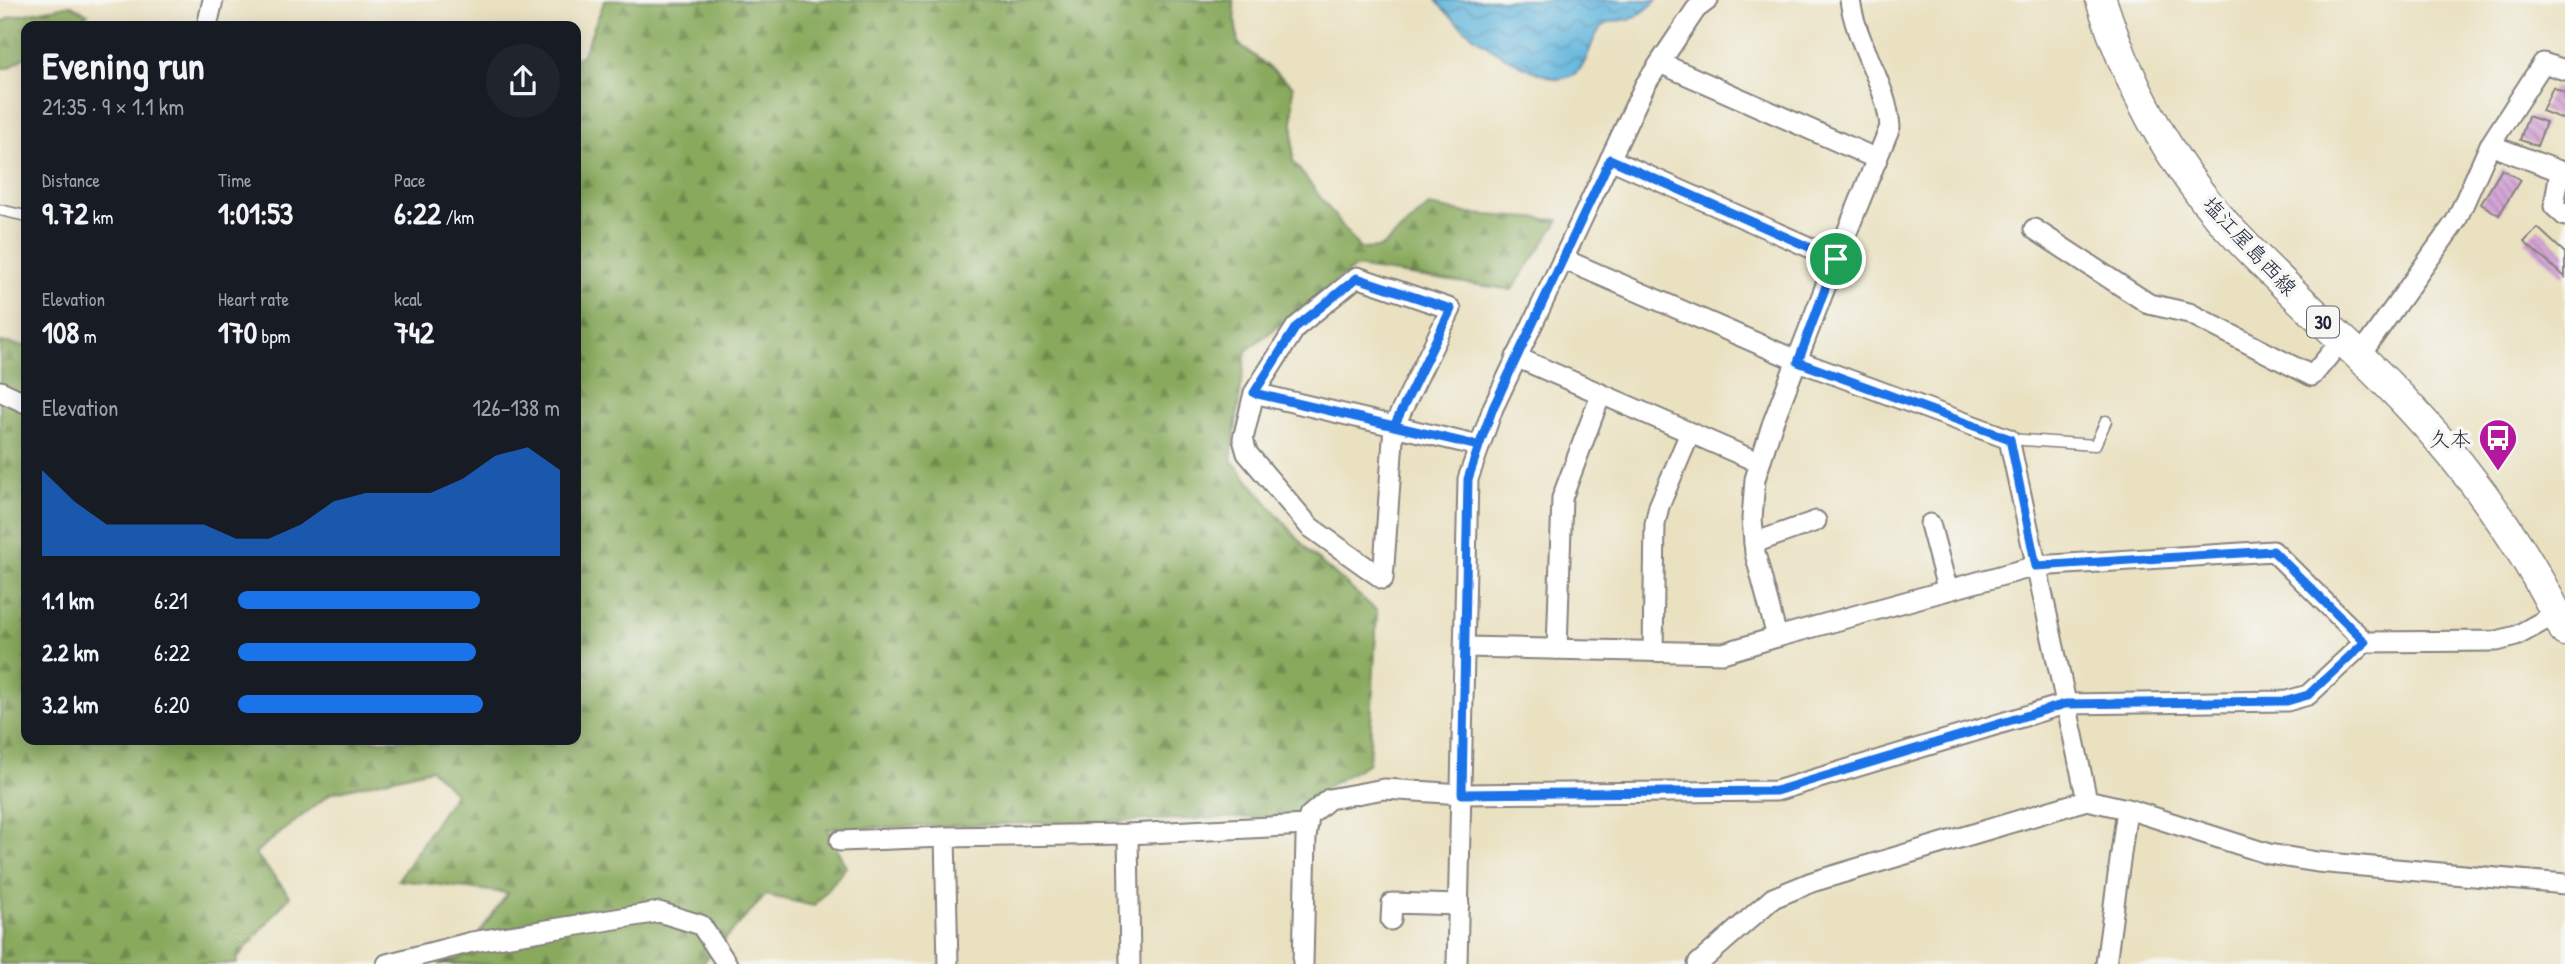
<!DOCTYPE html>
<meta charset="utf-8">
<style>
:root{--surface:#171b24;--page:#20242c;--text:#f1f3f6;--muted:#9ea1a6;--accent:#1a73e8}
body{margin:0;font-family:"Patrick Hand","Klee One",sans-serif;background:var(--page);color:var(--text);height:100vh;display:flex;flex-direction:column;font-size:26px;white-space:nowrap}
*{box-sizing:border-box;margin:0}
p{font-size:23px;color:var(--muted)}
.icon{flex:none;width:38px;height:38px;fill:none;stroke:currentColor;stroke-width:2;stroke-linecap:round;stroke-linejoin:round}
.map{position:relative;flex:1;overflow:hidden}
.sheet{position:absolute;left:21px;top:21px;width:560px;height:724px;display:flex;flex-direction:column;background:var(--surface);border-radius:14px;box-shadow:0 4px 18px #0003}
.sheet>*{flex:none}
.pin{position:absolute;display:grid;place-items:center;width:60px;height:60px;color:#fff;margin:-30px;border:4px solid #fff;border-radius:50%;box-shadow:0 2px 7px #0007}
.round{display:grid;place-items:center;flex:none;width:74px;height:74px;border-radius:37px;background:var(--page)}
.head{display:flex;align-items:center;justify-content:space-between;height:119px;padding:0 21px}
h1{font-size:38px;font-weight:800;line-height:52px}
.stats{display:grid;grid-template-columns:repeat(3,1fr);gap:10px;height:119px;padding:7px 21px}
.stats div{display:grid;align-content:center}
.stats b{font-size:30px;font-weight:800}
.stats small{font-size:19px;font-weight:400}
.stats p{font-size:19px}
.chart{height:196px;padding:14px 21px}
.chart p{display:flex;justify-content:space-between}
.chart svg{width:100%;height:126px;margin-top:7px;fill:var(--accent);opacity:.7}
ul{padding:0 21px;list-style:none;font-size:23px}
li{display:grid;grid-template-columns:112px 84px 1fr;align-items:center;height:52px}
li i{height:18px;border-radius:9px;background:var(--accent)}
.map>svg:first-child{display:block}
</style>
<div class="map">
<svg width="2565" height="964" viewBox="0 0 2565 964">
<defs>
<pattern id="forest-firs" width="22" height="20" patternUnits="userSpaceOnUse" patternTransform="scale(1.75)"><rect width="22" height="20" fill="#89aa5d"/><path d="M5 1l3.5 6h-7zM16 11l3.5 6h-7z" fill="#708a4e"/></pattern>
<pattern id="water-waves" width="16" height="10" patternUnits="userSpaceOnUse" patternTransform="scale(1.75)"><rect width="16" height="10" fill="#61b5dd"/><path d="M0 5q4-4 8 0t8 0" fill="none" stroke="#5093b4"/></pattern>
<pattern id="building-back-hatch" width="6" height="6" patternUnits="userSpaceOnUse" patternTransform="scale(1.75)"><rect width="6" height="6" fill="#d5a5d5"/><path d="M-1 5l2 2M0 0l6 6M5-1l2 2" fill="none" stroke="#ac86ae"/></pattern>
</defs>
<rect width="100%" height="100%" fill="#f6f6f2"/>
<filter id="ink" filterUnits="userSpaceOnUse"><feTurbulence type="fractalNoise" baseFrequency=".0143" numOctaves="2"/><feDisplacementMap in="SourceGraphic" scale="14" xChannelSelector="R" yChannelSelector="G"/><feConvolveMatrix kernelMatrix="1 2 1 2 8 2 1 2 1" color-interpolation-filters="sRGB"/></filter>
<filter id="wash" filterUnits="userSpaceOnUse"><feTurbulence type="fractalNoise" baseFrequency=".00686" numOctaves="4" result="noise"/><feDisplacementMap in="SourceGraphic" scale="28" xChannelSelector="R" yChannelSelector="G"/><feGaussianBlur stdDeviation="1.57" result="paint"/><feColorMatrix in="noise" values="0 0 0 0 0 0 0 0 0 0 0 0 0 0 0 0 0 1.4 0 .05"/><feComposite in="paint" operator="in"/></filter>
<g filter="url(#wash)">
<rect width="100%" height="100%" fill="#eae1c1"/>
<g fill="url(#forest-firs)" stroke="#56664c" stroke-width="2">
<polygon points="605,0 1233,0 1238,43 1293,86 1293,161 1360,249 1380,248 1429,206 1472,214 1559,220 1512,290 1355,267 1246,351 1231,460 1310,553 1377,611 1369,763 1323,789 1299,816 827,829 846,867 814,906 766,895 702,964 438,964 461,958 508,893 398,880 455,793 431,769 331,793 255,853 290,896 237,958 237,964 0,964 0,342 26,346 26,740 576,740 576,58 582,56"/>
<polygon points="71,5 88,14 70,26 26,26 26,56 9,68 0,68 0,24 10,17"/>
</g>
<path fill="url(#water-waves)" stroke="#426c8c" stroke-width="2" d="M1436,0H1657C1650,6 1640,16 1630,19C1620,21 1608,19 1600,29C1585,47 1591,77 1557,79C1515,68 1462,33 1436,0Z"/>
<g id="blocks">
<g fill="url(#building-back-hatch)">
<polygon points="2553,87 2565,93 2565,120 2542,111"/>
<polygon points="2528,116 2546,122 2537,146 2520,140"/>
<polygon points="2502,169 2520,180 2499,215 2481,204"/>
<polygon points="2538,228 2565,253 2565,277 2524,242"/>
</g>
</g>
</g>
<g filter="url(#ink)">
<use href="#blocks" fill-opacity="0" stroke="#86827e" stroke-width="2"/>
<g fill="none" stroke-linecap="round" stroke-linejoin="round">
<g stroke="#86827e" stroke-width="13">
<g id="service">
<polyline points="0,210 26,216"/>
<polyline points="2009,439 2095,445 2106,421"/>
</g>
</g>
<g stroke="#86827e" stroke-width="23">
<g id="minor">
<polyline points="207,26 213,0"/>
<polyline points="1660,63 1877,159"/>
<polyline points="2490,145 2565,173"/>
<polyline points="1610,159 1836,259 1772,425 1755,479 1752,519 1755,553 1777,637 2036,566 2273,551 2365,642"/>
<polyline points="2560,171 2554,206 2565,216"/>
<polyline points="2034,229 2149,304 2189,313 2312,376 2342,340"/>
<polyline points="1563,259 1798,361 2009,439 2087,800 2131,810 2269,854 2317,862 2565,884"/>
<path d="M1836,259L1890,127C1887,84 1856,44 1850,0"/>
<polyline points="1516,357 1760,463"/>
<polyline points="2359,357 2456,221 2490,145 2543,63 2565,70"/>
<polyline points="0,391 26,403"/>
<polyline points="1254,393 1243,439 1247,453 1310,527 1383,579 1394,426 1451,309 1357,277 1296,327 1254,393 1479,446"/>
<polyline points="1930,524 1947,588"/>
<polyline points="1754,543 1816,521"/>
<polyline points="1465,647 1723,653 1777,637"/>
<polyline points="1557,649 1562,498 1601,394"/>
<polyline points="1653,651 1655,524 1659,506 1690,433"/>
<polyline points="1128,834 1130,964"/>
<polyline points="840,841 945,837"/>
<polyline points="1391,920 1392,903 1459,905"/>
<polyline points="387,964 472,942 659,912 701,925 727,964"/>
<polyline points="948,964 945,837 1128,834 1308,825"/>
<polyline points="1303,964 1306,838 1309,816 1329,799 1384,789 1462,794 1776,791 2065,704 2287,701 2308,695 2365,642 2497,641 2516,636 2556,614"/>
<polyline points="1457,964 1468,479 1493,408 1645,85 1696,9 1708,0"/>
<polyline points="1698,964 1773,898 1812,882 2087,800"/>
<polyline points="2106,964 2127,809"/>
</g>
</g>
<g stroke="#86827e" stroke-width="33">
<path id="primary" d="M2101,0C2127,82 2169,162 2227,226C2284,289 2350,343 2408,405C2472,473 2525,547 2565,631"/>
</g>
<use href="#service" stroke="#fff" stroke-width="10"/>
<use href="#minor" stroke="#fff" stroke-width="19"/>
<use href="#primary" stroke="#fff" stroke-width="30"/>
</g>
</g>
<g fill="none" stroke-linecap="round" stroke-linejoin="round" filter="url(#ink)">
<g stroke="#fff" stroke-width="14">
<polyline id="route" points="1836,259 1610,159 1493,408 1479,446 1394,426 1451,309 1357,278 1296,327 1254,393 1479,446 1468,479 1462,794 1776,791 2065,704 2287,701 2308,695 2365,642 2273,551 2036,566 2010,439 1798,362 1836,259"/>
</g>
<use href="#route" stroke="#1a73e8" stroke-width="9"/>
</g>
<defs>
<g id="bus-pin" transform="scale(2.0125)"><path d="M0 17L-7.5 6A9.5 9.5 0 1 1 7.5 6Z" fill="#b5179e" stroke="#f6f6f2"/><path d="M-5-6H5V4H4V6H2V4H-2V6H-4V4H-5ZM-3.5-4V0h7V-4ZM-3.5 1.2v1.5H-2V1.2ZM2 1.2v1.5H3.5V1.2Z" fill="#fff"/></g>
</defs>
<g fill-rule="evenodd">
<use href="#bus-pin" x="2498" y="438"/>
</g>
<g text-anchor="middle" dominant-baseline="central" stroke-width="7" stroke-linejoin="round" paint-order="stroke">
<rect fill="#f6f6f2" stroke="#626272" stroke-width="2" x="2307" y="306.5" width="32" height="31" rx="5"/>
<g font-size="19" font-weight="bold" fill="#22223b">
<text x="2323" y="322">30</text>
</g>
<g font-size="21" fill="#22223b" stroke="#f6f6f2">
<text transform="translate(2250 246) rotate(47)">塩江屋島西線</text>
</g>
<g font-size="21" fill="#22223b" stroke="#f6f6f2" text-anchor="end">
<text x="2471" y="438">久本</text>
</g>
</g>
</svg>
<div class="pin" style="left:1836px;top:259px;background:#1e9e55"><svg class="icon" aria-label="arrive" viewBox="0 0 24 24"><path d="M6 21V4h12l-3 4 3 4H6"/></svg></div>
<section class="sheet">
<div class="head"><div><h1>Evening run</h1><p>21:35 · 9 × 1.1 km</p></div><a class="round"><svg class="icon" aria-label="share" viewBox="0 0 24 24"><path d="M12 15V3M7 8l5-5 5 5M5 13v7h14v-7"/></svg></a></div>
<div class="stats">
<div><p>Distance</p><b>9.72<small> km</small></b></div>
<div><p>Time</p><b>1:01:53</b></div>
<div><p>Pace</p><b>6:22<small> /km</small></b></div>
</div>
<div class="stats">
<div><p>Elevation</p><b>108<small> m</small></b></div>
<div><p>Heart rate</p><b>170<small> bpm</small></b></div>
<div><p>kcal</p><b>742</b></div>
</div>
<div class="chart"><p><span>Elevation</span>126–138 m</p>
<svg viewBox="0 0 160 44" preserveAspectRatio="none"><path d="M0 44V14L10 25L20 33L30 33L40 33L50 33L60 38L70 38L80 33L90 25L100 22L110 22L120 22L130 17L140 9L150 6L160 14V44z"/></svg>
</div>
<ul>
<li><b>1.1 km</b>6:21<i style="width:75%"></i></li>
<li><b>2.2 km</b>6:22<i style="width:74%"></i></li>
<li><b>3.2 km</b>6:20<i style="width:76%"></i></li>
</ul>
</section>
</div>
